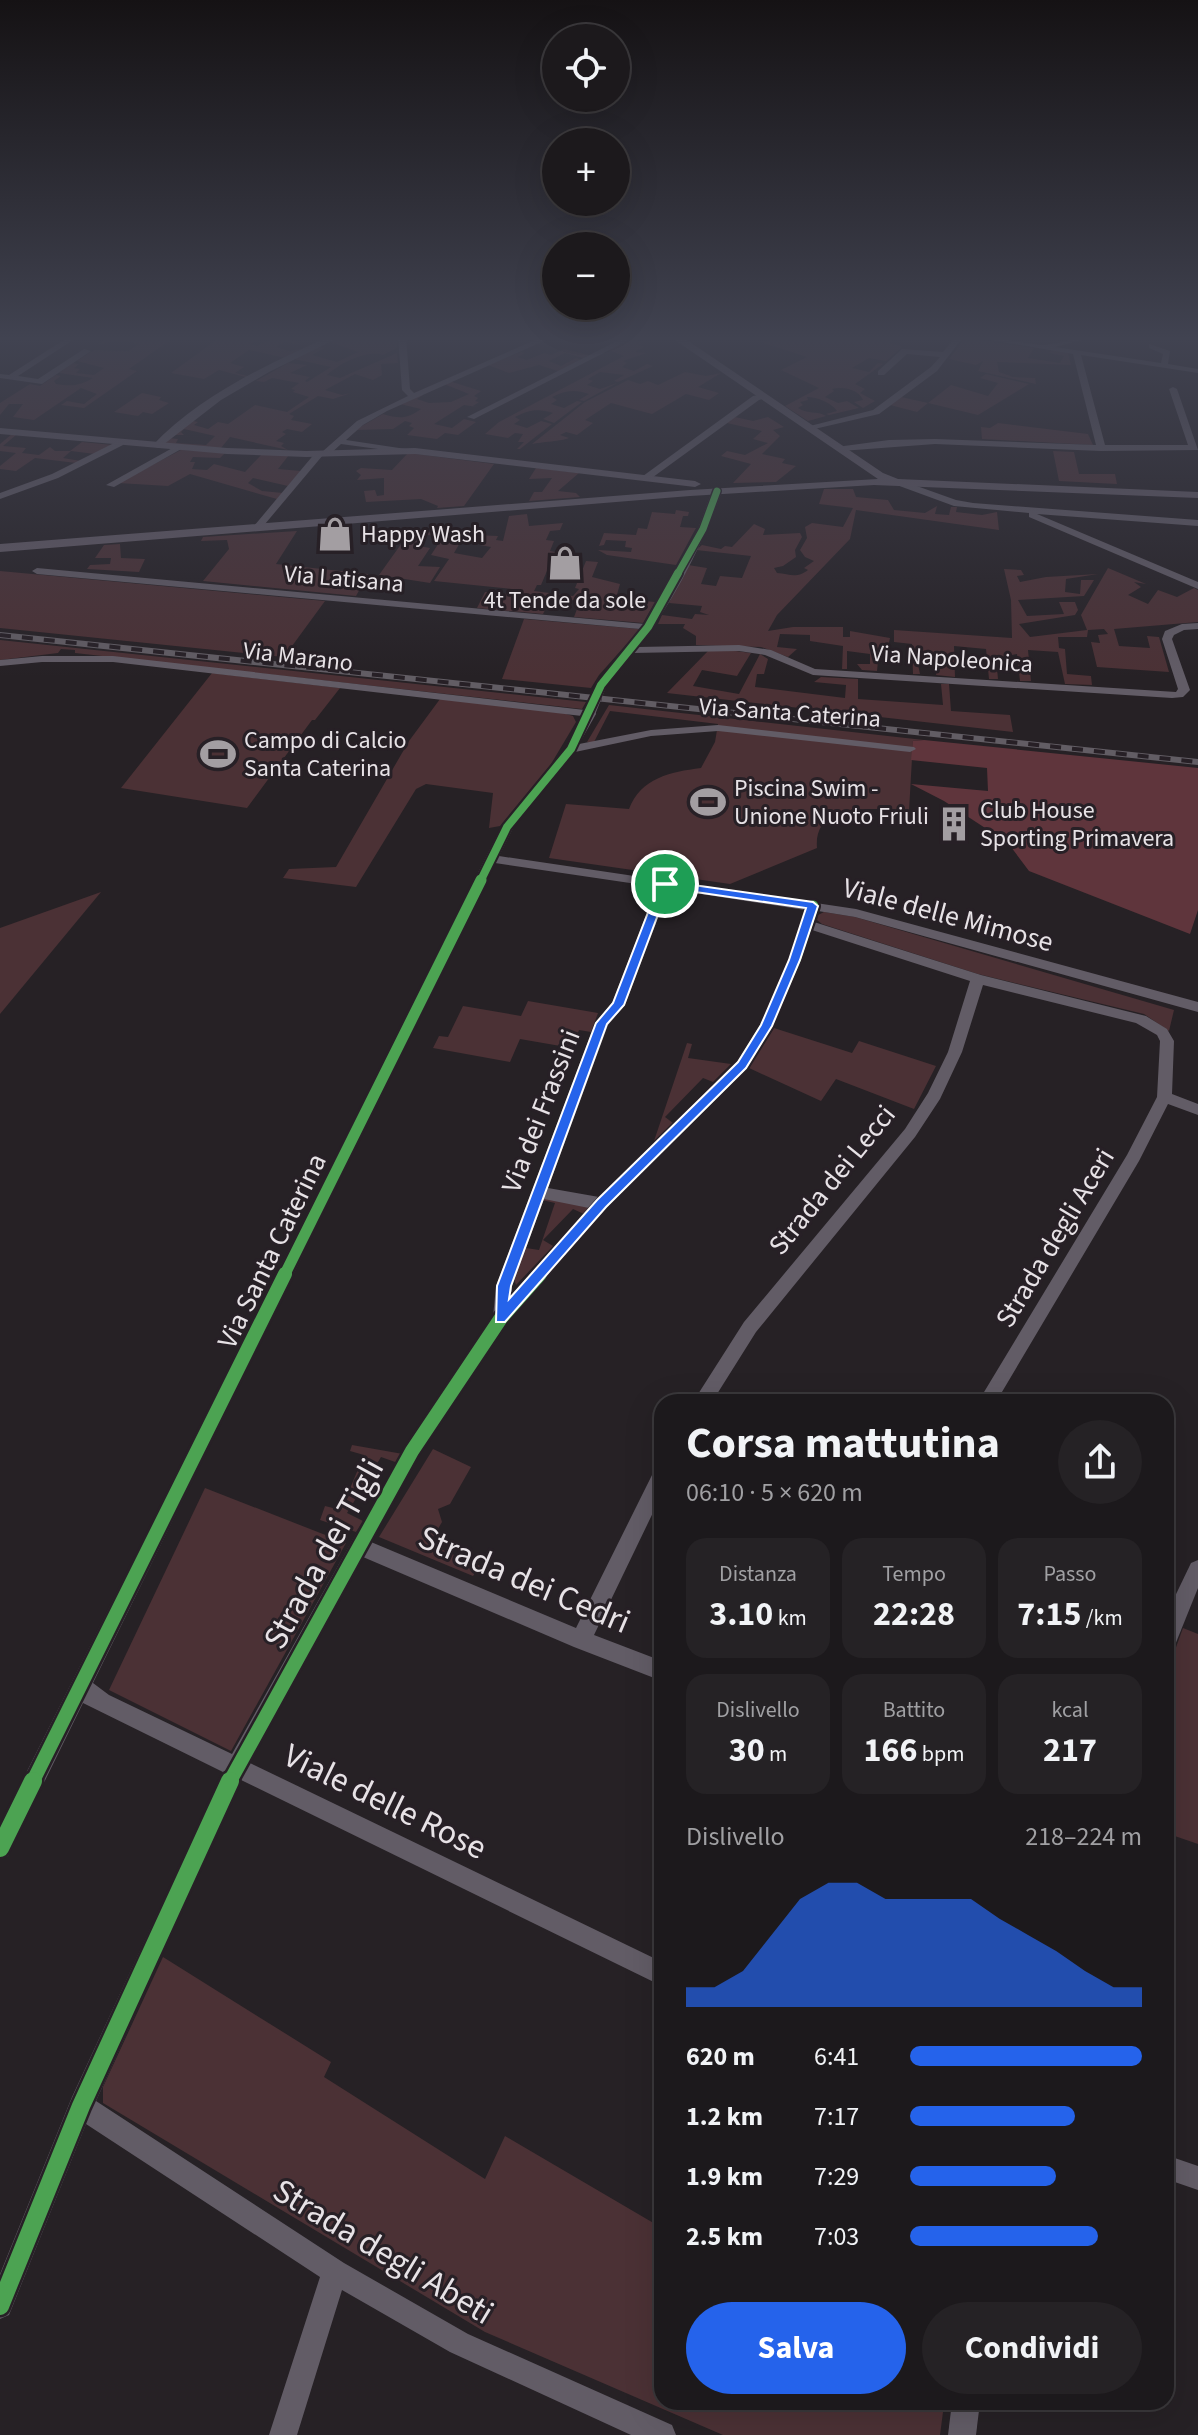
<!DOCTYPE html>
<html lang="it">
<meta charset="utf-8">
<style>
:root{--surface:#1c191c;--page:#252225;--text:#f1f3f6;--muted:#a0a0a3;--line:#3a383b;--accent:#2563eb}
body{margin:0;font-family:"Source Sans 3",sans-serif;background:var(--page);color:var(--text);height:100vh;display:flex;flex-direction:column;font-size:30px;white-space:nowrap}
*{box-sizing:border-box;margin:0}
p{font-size:26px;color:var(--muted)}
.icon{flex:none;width:44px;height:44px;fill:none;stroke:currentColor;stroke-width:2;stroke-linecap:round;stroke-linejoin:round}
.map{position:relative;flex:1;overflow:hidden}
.drawer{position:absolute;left:654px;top:1394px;width:520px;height:1016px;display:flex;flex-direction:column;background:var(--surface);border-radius:24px;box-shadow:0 8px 32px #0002,0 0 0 2px var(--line)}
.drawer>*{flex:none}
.tools{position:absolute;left:542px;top:24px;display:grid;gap:16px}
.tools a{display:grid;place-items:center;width:88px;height:88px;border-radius:50%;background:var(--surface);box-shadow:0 8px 32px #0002,0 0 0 2px var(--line);font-size:40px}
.pin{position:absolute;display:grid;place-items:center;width:68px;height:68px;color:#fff;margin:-34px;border:4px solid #fff;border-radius:50%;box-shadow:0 2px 8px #0007}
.round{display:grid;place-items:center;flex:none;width:84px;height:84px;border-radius:42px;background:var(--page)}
.head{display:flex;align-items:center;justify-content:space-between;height:136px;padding:0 32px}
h1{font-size:44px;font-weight:700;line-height:60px}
.figures{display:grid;grid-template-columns:repeat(3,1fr);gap:12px;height:136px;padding:8px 32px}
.figures div{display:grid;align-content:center;border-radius:20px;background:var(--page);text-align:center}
.figures b{font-size:34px;font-weight:700}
.figures small{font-size:22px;font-weight:400}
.figures p{font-size:22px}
.chart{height:224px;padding:16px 32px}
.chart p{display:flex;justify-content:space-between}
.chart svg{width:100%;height:144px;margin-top:8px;fill:var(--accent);opacity:.7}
.action{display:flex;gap:16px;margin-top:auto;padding:16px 32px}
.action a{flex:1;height:92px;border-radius:48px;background:var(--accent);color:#fff;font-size:32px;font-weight:700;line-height:92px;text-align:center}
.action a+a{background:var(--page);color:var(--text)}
ul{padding:0 32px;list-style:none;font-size:26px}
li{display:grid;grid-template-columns:128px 96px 1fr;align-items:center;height:60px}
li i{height:20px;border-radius:10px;background:var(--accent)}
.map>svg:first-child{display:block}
</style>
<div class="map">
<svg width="1198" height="2435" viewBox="0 0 1198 2435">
<rect width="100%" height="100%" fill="#262125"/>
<g fill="#4b3135">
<path d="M121,336L147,341L153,336H176L129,369L137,371L84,408L61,405L67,401L84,404L97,394L81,388L34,420L13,417L23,404H9L0,415V403L30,384L40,386L56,375L61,376L54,381L56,384C72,387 81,385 93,378L59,373L73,363L79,364L74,368L80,369L76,373L94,375L104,368L77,361L94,350L128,351L139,344L121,340L97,345L105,340L121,339Z"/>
<polygon points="194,336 265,336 250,344 257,346 278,336 305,336 288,339 301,344 284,342 276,347 289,351 301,349 285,358 249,350 230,363 244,367 235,373 252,377 249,378 219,370 204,379 171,373 219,338"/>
<path d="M343,336H397V348L383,355C366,349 337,365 327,375L340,378L397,353L398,363L381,364L382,375L373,380L355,374L325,390L342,395L351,393L333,399L318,396L289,414L294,416L291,420L312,424L302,432L287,429L282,432L286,434L276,441L284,443L281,446L288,450L230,437L221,448L164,444L169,438L178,439L176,443L206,445L215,436L184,429L181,432L184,435H172L189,420L198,422L194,425L208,429L218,422L228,424L255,405L287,412L309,397L293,392L295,390L291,389L299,383L272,378L264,382L256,381L288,363L307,365L290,373L310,377L305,381L307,382L331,367L294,359L320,346L325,348L312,355L337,362L358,352L330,342Z"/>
<path d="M777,336H887L892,339L889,343L901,346V348L886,361L869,358L852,368L869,372L878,363L883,364L855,384L865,389L860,393L875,401L863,408L854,402L863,400C859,390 844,386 832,389L834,391L825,397L838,403L847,401L859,408L829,415L826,414L837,411C832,403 817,397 807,397L808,400L800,402L803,405L798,408C808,415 817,410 826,416L808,421L785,406L819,388L781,370L807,357L763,343Z"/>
<path d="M632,338L642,343L639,345L644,347L635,352L647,353L623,361L627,363L622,367L634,371L647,364L653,366L618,382L614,381L624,375L600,372L588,379L593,381L587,385L600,389L617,383L584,401L579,400L589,394C575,389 565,390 552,397L557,400L551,404L564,408L577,401L582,402L554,423L543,419L553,413C538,408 528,410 515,417L520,420L514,424L527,428L541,421L552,424L520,449H517L524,442H518L523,434L515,433L508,438L485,434L499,422L624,356L608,350Z"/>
<polygon points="965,338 1034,348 1028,358 1060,363 1064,356 1049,353 1052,350 1068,353 1071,365 997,362 999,372 1013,377 1035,378 1036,384 978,371 983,361 976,365 949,359"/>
<polygon points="564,349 589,355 583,358 565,353 549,361 561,366 576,358 581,360 558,371 539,365 509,373 488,365 521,352 525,353 518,357 527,360 544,353 551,355"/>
<path d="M685,372L706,376L721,373L698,387L719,393L709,400L686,394L652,414L611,403L585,420L593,423L577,435L566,432L560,435L569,438C563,441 541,442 532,444L585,402L628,380L640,384L648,381L658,385Z"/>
<polygon points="986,374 1029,384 978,415 928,403 917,412 890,405 901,397 928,403 951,385 988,396 998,383 980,378"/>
<path d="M449,381L481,391L474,396L478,398L475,401L479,402L473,406L477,407L464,405L434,424L452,428L464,419L476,422L458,435L445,433L437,439L407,435L414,428L409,426L412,423L405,421L393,429L355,430L383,414C400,419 407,419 421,409L400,404L419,394L423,395L417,399L429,403L451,402L469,394L444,384Z"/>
<polygon points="142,393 161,397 159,400 169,403 152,414 143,412 138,416 114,412"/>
<polygon points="735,417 753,421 768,417 784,427 773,430 780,436 762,454 785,459 782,463 796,466 776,482 733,483 751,464 721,456 727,451 745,455 768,443 753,439 762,431 727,423"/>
<polygon points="998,423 1088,434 1093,445 982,439 981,427 990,428"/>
<polygon points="12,434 16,435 3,446 26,448 22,453 39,455 50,447 55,451 70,451 82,442 113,445 95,454 71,451 63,458 81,461 76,463 35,458 16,471 0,469 0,466 16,453 0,451 0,444"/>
<polygon points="181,450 226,452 220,458 193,457 190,462 195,462 192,469 207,470 214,464 245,472 262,454 289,455 278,469 301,471 288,486 253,478 248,483 262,491 283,493 277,499 190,474 168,486 118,483"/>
<polygon points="1053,451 1074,452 1079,474 1115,474 1117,484 1059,481"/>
<polygon points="408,453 494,464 464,506 437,508 438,506 421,499 366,502 364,491 375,490 377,496 384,495 384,478 357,480 361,475 356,471 361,468 392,470"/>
<polygon points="536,468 579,473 558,491 576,493 580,497 529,501 534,492 542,492 552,478 529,479"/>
<path d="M824,489H853L856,497L888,500L894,510L925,513L937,506L935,514L949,515L951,507H957L956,512L982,515L997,512L999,530L856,510L850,539L777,615L768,631L793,627H843V637H850V631L890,638L888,647L879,652L877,671L862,670L857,664H870V654L847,651V669H842L843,646L810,641V635L780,634L777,647L797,649L788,657L761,647L696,645V636L683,628L685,624H658L662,615L692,619L695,614L709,615L700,612L702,606L669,603L688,565L707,568L701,584L716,586L720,576L742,578L751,556L696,550L702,545L721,549L725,546L732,547L754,524L765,529L763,535L800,533L802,537L795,550L796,557L783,566L774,568L777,573C790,574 796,579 808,570L804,568L814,561L805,557L800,550L807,538L805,527L812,523L843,527L853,508L819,504Z"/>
<polygon points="676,510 689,512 688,516 683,516 680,527 696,528 676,565 607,555 598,550 631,552 632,548 625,547 626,541 606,540 604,545 599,546 604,533 636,535 638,528 647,529 652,512 675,514"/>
<polygon points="527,514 529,526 563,523 560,530 550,531 546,540 554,541 550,551 555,552 541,585 537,585 534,591 573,596 579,589 575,588 586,561 598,562 592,577 620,584 616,598 655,602 643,623 574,617 580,601 551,598 543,614 477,608 485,592 509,594 512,589 434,581 449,559 431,555 448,529 456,530 450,539 461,541 454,553 482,558 491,547 480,545 482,541 471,540 474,535 498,536 496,540 503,541 509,516"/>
<polygon points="297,531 276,564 368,574 356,596 203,581 229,549 227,540 201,541 203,537"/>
<polygon points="440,532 437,536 427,535 419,546 430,548 418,566 440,567 430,583 379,575 409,533"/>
<polygon points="120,544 121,558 145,559 139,572 87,569 90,565 110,564 111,558 95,558 104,545"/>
<polygon points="1108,568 1146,584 1134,582 1141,587 1128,595 1148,604 1158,590 1177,597 1194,588 1198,590 1198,622 1114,629 1119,646 1150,648 1147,636 1159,637 1169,672 1097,667 1091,642 1100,643 1098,635 1108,634 1104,629 1088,630 1087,637 1058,637 1059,648 1065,649 1067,674 1091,676 1092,685 1065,684 1058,652 1028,650 1031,681 1020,681 1017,654 996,658 998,679 989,679 986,649 954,646 955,677 936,675 939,658 916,655 920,674 913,674 912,644 894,642 894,630 1012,638 1011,600 1004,569 1021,570 1024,575 1017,576 1020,582 1046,577 1098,574 1066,579 1065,592 1080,594 1081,580 1094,580 1084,596 1018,600 1027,616 1064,614 1059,602 1075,602 1078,610 1075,615 1019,624 1030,637 1087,630 1081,615"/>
<polygon points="0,572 0,571 325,601 284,657 0,628"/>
<polygon points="524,619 640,629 599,675 591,688 502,679"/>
<polygon points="0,640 586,702 582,709 75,653 75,650 61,649 58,653 0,660"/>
<polygon points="728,650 751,653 737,676 702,670 693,686 739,694 760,654 768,659 764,674 757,674 755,687 845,698 846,685 814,682 821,677 858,679 858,699 943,705 941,684 949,684 951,711 1010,715 1013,732 667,693 708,651"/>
<polygon points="212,673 340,688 315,720 312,720 247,808 121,788"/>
<polygon points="440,699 563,713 573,716 576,722 551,764 500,826 489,828 493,793 426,784 416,789 356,887 283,878 289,869 336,867 409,741"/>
<path d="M609,705L924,740L913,741L909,811C877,809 813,800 817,848L730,884L549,858L566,804L629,809C641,778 670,772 701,768L715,742L718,724L610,711L594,742H587Z"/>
<polygon points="101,892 0,1014 0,928"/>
<polygon points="824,912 855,917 1174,1010 1169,1031 1144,1014 978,974 822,924 817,920 818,915"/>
<polygon points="528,1001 598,1013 591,1032 579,1030 572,1048 520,1039 510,1062 433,1048 439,1036 448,1037 463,1006 521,1016"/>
<polygon points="774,1028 852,1053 859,1041 936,1066 914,1109 836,1079 821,1101 749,1068"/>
<polygon points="687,1043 692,1044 688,1058 731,1064 713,1082 703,1078 665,1117 673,1123 654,1141"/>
<polygon points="543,1196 591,1206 584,1214 573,1209 543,1240 553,1246 516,1285 514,1279 526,1248 539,1250 555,1203 542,1200"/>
<polygon points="352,1445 403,1454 398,1463 381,1457 347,1513 363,1521 356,1532 320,1520 325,1506 341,1510 364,1455 350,1451"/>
<polygon points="433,1449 471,1467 450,1504 438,1509 442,1522 429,1544 480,1566 473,1576 379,1537"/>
<polygon points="205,1488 346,1543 231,1751 109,1690"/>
<polygon points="1183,1628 1198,1634 1198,1844 1166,1833 1166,1675"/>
<polygon points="163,1957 331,2062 324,2077 485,2179 505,2136 662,2228 662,2402 925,2402 943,2412 940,2435 723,2435 485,2332 103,2103 103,2087"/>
</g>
<polygon fill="#5f353c" points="924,740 1198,768 1198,910 1190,934 1029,871 1008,843 944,801 911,784 988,791 987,768 911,760 913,741"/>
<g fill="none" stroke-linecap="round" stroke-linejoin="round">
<g fill="#625c66" fill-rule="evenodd">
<polygon points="70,336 79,336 18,376 38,379 84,349 91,351 42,384 0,378 0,374 9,375"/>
<path d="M331,336H342L269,372L221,400L159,448L152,446C199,396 269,363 331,336Z"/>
<polygon points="398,336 406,336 410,389 414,393 544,336 555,336 387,411 363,425 346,440 419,451 415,454 341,444 329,455 323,455 260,530 254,530 254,526 316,452 322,452 357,421 408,396 402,390"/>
<polygon points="627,336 637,336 474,419 467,417"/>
<polygon points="956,336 964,336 937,371 879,414 810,430 806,427 873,410 931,367 940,357 907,354 884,375 878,375 878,371 902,349 943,352"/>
<path d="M967,336C993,336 1017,343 1042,345C1057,345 1079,336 1097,336L1055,347L1161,363L1163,354L1149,348V344L1170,351L1168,364L1198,369V373L1081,355L1105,445H1188L1169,389L1173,387L1177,389L1198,450L1101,451L935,444L841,451V447L844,446L889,440L935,439L1096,445L1073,354Z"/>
<polygon points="763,394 766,394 766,398 759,400 649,480 643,480 643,476 753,396"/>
<polygon points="120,440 124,443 123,445 58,478 0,499 0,493 52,474"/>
<polygon points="176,446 183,448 114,487 106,485"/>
<polygon points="894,480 900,480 956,500 973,503 1198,520 1198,526 1037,514 1198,582 1198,589 1029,517 1029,513 954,506 894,484"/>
<path d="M717,488L722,491C702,545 674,602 638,647L739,645L771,650L815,669L1176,692L1178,689L1162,639L1165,631L1182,624L1198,623V629L1184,630L1174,635L1172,639L1190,690L1183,697L1172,698L813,675L765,655L739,651L632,653L605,687L601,688L595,685L640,629L37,574L32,571L37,568L645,624L698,529L712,491Z"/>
<path d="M42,656H113L585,710L595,708L596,714L579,744L651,730L718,725L914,747L916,749L910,752L718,731L651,736L575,752L513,828L499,856L856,909L1198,1002V1012L855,917L818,911L814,922L981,975L1146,1016L1167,1029L1174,1041L1172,1094L1198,1104V1115L1168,1104L1139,1161L996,1402H978L1127,1155L1157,1097L1160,1041L1157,1035L1136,1023L983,985L962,1052L940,1099L915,1137L756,1332L712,1402H693L744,1322L905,1129L928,1093L948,1052L970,981L812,930L802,960L773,1026L747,1069L608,1208L507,1323L418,1457L371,1542L576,1628L655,1469L662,1467V1494L594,1635L662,1661V1681L574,1647L363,1557L250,1763L662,1962V1986L241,1780L96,2101L344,2263L468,2334L672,2425L676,2435H631L450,2352L342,2290L297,2435H269L320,2277L86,2124L9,2315L0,2319V2274L72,2097L223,1772L83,1703L8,1856L0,1859V1825L501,827L566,748L582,716L113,662H42L0,666V660ZM495,863L657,887L612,1003L595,1023L496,1286L493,1317L406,1445L232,1754L109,1695L93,1683ZM669,889L805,910L788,960L759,1026L737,1061L599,1197L548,1188L608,1025L625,1005ZM544,1199L589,1208L512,1295V1286Z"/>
<polygon points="1198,1560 1198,1588 1173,1650 1166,1653 1166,1615 1191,1563"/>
<polygon points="1166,2155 1198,2166 1198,2190 1166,2179"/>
<polygon points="952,2402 980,2402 976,2435 948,2435"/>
</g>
<g fill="#645c67" fill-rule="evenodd">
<polygon points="669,336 681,336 883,473 898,479 1198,492 1198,498 874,485 690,496 0,552 0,544 690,490 878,479"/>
<polygon points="0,428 227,448 306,451 415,448 695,481 701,484 695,487 415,454 306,457 227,454 0,434"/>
</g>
<g stroke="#625d64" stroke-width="6">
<polyline id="rail" points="0,635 1198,762"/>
</g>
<use href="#rail" stroke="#272026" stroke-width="4" stroke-dasharray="11" stroke-linecap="butt"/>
<polyline stroke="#625c66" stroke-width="11" points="591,710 601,685"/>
<g stroke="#272026" stroke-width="10">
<polyline id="cycleway-far4" points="677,575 703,529 717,491"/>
</g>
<g stroke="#272026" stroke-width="12">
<polyline id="cycleway-far3" points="480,882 507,827 571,749 601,685 648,627 678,573"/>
</g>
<g stroke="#272026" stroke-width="16">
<g id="cycleway-far2">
<polyline points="284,1276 481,880"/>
<polyline points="538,1276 602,1204 742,1065 766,1026 795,960 813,906"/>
</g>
</g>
<g stroke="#272026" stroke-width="19">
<g id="cycleway-far1">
<polyline points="32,1783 285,1274"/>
<polyline points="229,1783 412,1451 501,1318 540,1274"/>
</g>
</g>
<g stroke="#272026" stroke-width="23">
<g id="cycleway">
<polyline points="0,1848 33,1781"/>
<polyline points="0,2306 81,2106 230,1781"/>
</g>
</g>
<use href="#cycleway-far4" stroke="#4ca352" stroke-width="7"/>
<use href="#cycleway-far3" stroke="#4ca352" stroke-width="8"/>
<use href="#cycleway-far2" stroke="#4ca352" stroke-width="11"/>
<use href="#cycleway-far1" stroke="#4ca352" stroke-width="14"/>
<use href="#cycleway" stroke="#4ca352" stroke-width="18"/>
</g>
<linearGradient id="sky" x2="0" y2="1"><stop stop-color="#151214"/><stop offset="0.5" stop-color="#414351"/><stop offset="1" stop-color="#414351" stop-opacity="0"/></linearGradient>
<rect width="1198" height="677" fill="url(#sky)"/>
<path fill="#2563eb" stroke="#fff" stroke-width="2" fill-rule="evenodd" d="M665,881L813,902L818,906L800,960L772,1026L746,1068L606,1207L505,1322H496L497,1286L596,1023L613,1003L659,884ZM668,888L806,908L789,960L761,1025L738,1062L597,1200L509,1299L511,1286L607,1024L624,1005Z"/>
<defs>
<g id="shop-bare" transform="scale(2.76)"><path d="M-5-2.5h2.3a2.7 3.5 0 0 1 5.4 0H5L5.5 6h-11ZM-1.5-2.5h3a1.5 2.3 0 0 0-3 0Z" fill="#a39ea2" stroke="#272026" stroke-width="2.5" paint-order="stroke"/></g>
<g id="stadium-bare" transform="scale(2.76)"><path d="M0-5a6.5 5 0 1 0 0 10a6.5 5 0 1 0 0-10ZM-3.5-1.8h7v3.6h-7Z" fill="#a39ea2" stroke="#272026" stroke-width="2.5" paint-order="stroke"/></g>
<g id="building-bare" transform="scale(2.76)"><path d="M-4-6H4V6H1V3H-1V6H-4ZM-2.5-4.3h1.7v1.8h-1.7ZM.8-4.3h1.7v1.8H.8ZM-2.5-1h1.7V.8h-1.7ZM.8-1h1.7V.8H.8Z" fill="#a39ea2" stroke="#272026" stroke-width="2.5" paint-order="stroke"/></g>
</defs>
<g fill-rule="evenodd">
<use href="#shop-bare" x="335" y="534"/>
<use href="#shop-bare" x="565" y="563"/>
<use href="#stadium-bare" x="218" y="754"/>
<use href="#stadium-bare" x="708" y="802"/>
<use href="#building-bare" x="954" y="824"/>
</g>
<g text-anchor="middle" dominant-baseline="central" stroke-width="6" stroke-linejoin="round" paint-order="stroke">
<g font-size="24" fill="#e7e2e6" stroke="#272026" text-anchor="start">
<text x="361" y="534">Happy Wash</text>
<text x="565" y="600" text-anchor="middle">4t Tende da sole</text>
<text x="244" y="740">Campo di Calcio<tspan x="244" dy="28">Santa Caterina</tspan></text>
<text x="734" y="788">Piscina Swim -<tspan x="734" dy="28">Unione Nuoto Friuli</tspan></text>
<text x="980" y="810">Club House<tspan x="980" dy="28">Sporting Primavera</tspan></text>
</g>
<g font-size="24" fill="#e7e2e6" stroke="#272026">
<text transform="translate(344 579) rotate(5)">Via Latisana</text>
<text transform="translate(298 657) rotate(7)">Via Marano</text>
<text transform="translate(952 659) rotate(4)">Via Napoleonica</text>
<text transform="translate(790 713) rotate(4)">Via Santa Caterina</text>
</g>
<g font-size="28" fill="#e7e2e6" stroke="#272026">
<text transform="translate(948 915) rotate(15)">Viale delle Mimose</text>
<text transform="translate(541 1111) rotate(-69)">Via dei Frassini</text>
<text transform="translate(832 1180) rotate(-51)">Strada dei Lecci</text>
<text transform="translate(1055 1238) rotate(-59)">Strada degli Aceri</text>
<text transform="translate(272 1251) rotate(-64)">Via Santa Caterina</text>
</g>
<g font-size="34" fill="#e7e2e6" stroke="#272026">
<text transform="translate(324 1554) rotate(-61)">Strada dei Tigli</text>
<text transform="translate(524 1580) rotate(23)">Strada dei Cedri</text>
<text transform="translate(385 1802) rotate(26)">Viale delle Rose</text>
<text transform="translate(383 2252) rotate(31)">Strada degli Abeti</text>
</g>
</g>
</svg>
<div class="tools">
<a><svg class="icon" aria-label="locate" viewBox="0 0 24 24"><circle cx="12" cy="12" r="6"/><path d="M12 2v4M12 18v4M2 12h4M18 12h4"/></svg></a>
<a>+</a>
<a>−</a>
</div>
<div class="pin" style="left:665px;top:884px;background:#1e9e55"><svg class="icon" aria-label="arrive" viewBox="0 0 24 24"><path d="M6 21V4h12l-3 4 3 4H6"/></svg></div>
<section class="drawer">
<div class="head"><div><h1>Corsa mattutina</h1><p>06:10 · 5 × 620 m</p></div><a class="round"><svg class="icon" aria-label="share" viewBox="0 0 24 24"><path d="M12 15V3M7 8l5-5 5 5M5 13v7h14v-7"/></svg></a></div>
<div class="figures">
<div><p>Distanza</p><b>3.10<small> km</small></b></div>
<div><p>Tempo</p><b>22:28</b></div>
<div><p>Passo</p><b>7:15<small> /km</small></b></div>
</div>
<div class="figures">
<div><p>Dislivello</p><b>30<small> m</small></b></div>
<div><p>Battito</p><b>166<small> bpm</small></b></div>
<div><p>kcal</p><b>217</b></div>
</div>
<div class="chart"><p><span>Dislivello</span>218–224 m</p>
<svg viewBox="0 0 160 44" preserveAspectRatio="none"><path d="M0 44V38L10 38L20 33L30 22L40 11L50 6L60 6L70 11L80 11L90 11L100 11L110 17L120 22L130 27L140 33L150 38L160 38V44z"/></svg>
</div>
<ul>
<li><b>620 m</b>6:41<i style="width:100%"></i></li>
<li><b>1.2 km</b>7:17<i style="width:71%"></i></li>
<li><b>1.9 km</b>7:29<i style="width:63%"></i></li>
<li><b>2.5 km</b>7:03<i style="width:81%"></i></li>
</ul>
<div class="action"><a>Salva</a><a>Condividi</a></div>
</section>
</div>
